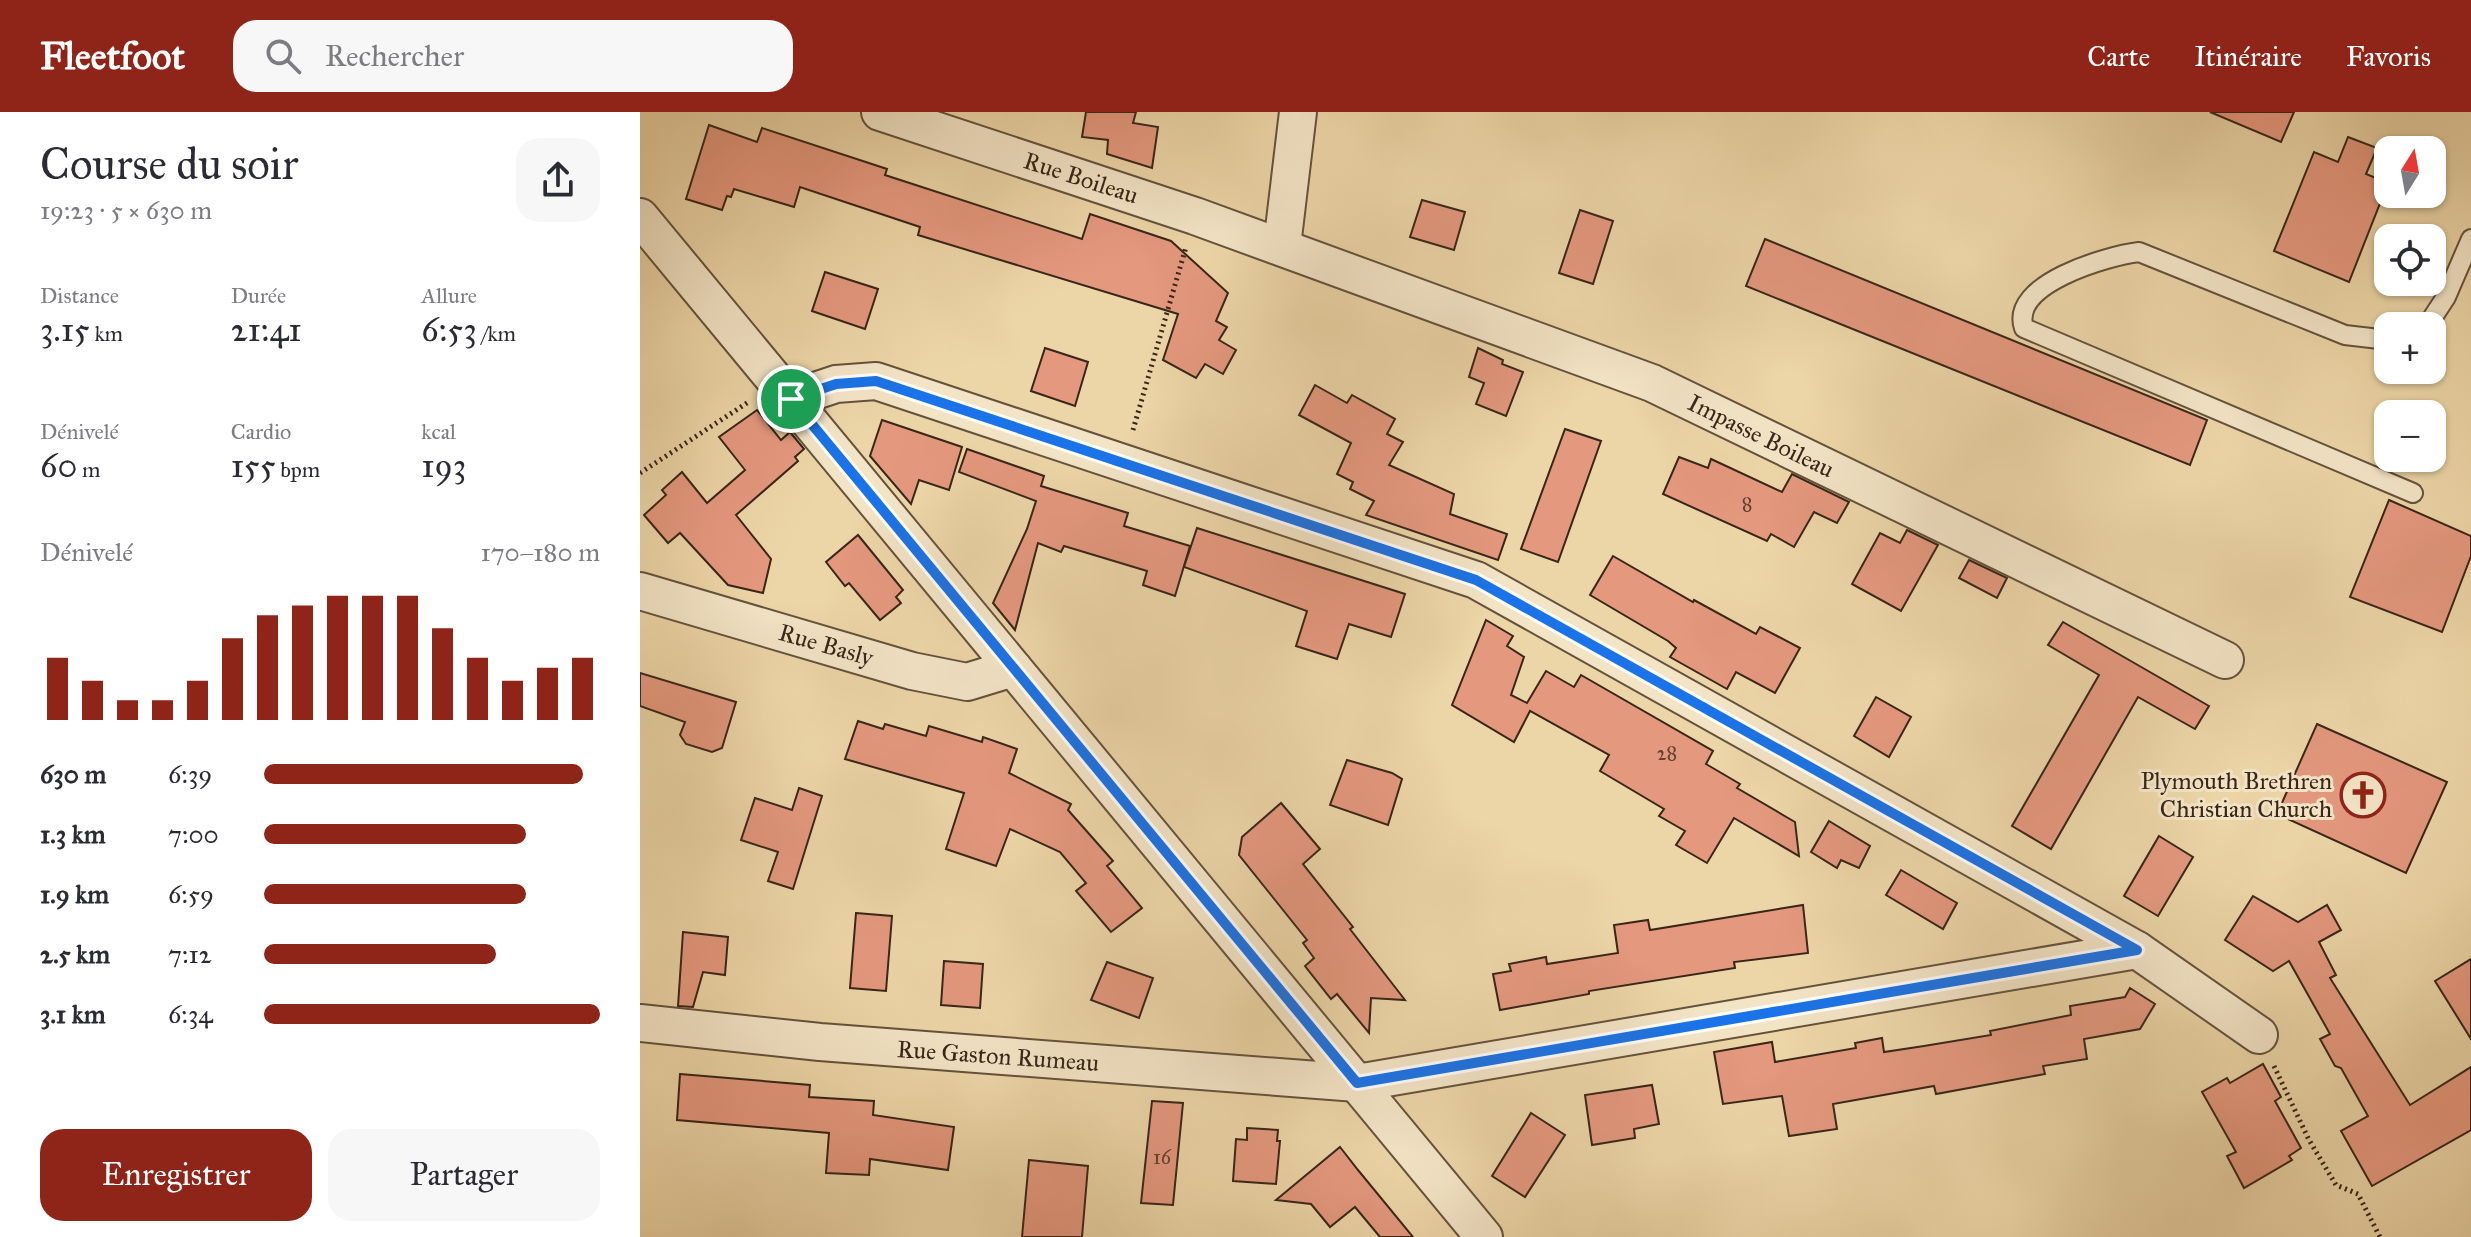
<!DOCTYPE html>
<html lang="fr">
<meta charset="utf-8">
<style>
:root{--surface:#fff;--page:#f7f7f7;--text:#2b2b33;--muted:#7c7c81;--accent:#8f2418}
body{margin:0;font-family:"IM FELL Great Primer",serif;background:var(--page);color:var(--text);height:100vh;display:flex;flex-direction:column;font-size:30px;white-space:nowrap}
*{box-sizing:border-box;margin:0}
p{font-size:26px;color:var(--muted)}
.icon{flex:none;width:44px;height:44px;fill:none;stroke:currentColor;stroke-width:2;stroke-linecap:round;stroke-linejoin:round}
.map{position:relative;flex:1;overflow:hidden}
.details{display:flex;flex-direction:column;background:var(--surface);width:640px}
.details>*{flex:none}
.needle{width:52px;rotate:11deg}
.fabs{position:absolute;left:1734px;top:24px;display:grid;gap:16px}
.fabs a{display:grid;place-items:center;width:72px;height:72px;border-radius:16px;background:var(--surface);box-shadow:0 2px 6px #0004;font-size:40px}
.pin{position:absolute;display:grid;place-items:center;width:68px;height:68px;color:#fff;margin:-34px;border:4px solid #fff;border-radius:50%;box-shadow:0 2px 8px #0007}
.round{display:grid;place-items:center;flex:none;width:84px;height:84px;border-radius:24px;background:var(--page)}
.headline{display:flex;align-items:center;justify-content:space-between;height:136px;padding:0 40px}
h1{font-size:44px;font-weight:600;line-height:60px}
.figures{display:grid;grid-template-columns:repeat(3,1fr);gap:12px;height:136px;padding:8px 40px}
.figures div{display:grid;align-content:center}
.figures b{font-size:34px;font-weight:600}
.figures small{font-size:22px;font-weight:400}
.figures p{font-size:22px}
.chart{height:224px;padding:16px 40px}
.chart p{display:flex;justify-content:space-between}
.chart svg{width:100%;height:144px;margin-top:8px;stroke:var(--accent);stroke-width:6}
.action{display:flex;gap:16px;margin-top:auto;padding:16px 40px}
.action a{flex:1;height:92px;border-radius:24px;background:var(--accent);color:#fff;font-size:32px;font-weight:600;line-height:92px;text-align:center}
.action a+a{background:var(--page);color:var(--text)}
ul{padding:0 40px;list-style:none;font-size:26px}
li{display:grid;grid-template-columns:128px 96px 1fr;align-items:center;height:60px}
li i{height:20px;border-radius:10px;background:var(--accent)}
header{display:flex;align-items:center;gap:48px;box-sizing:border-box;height:112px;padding:0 40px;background:var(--accent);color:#fff}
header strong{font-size:38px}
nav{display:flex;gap:44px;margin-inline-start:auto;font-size:28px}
.search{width:560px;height:72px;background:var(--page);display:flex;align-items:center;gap:20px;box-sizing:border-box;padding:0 28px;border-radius:24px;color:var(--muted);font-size:30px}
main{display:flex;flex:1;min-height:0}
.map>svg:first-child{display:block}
</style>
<header>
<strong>Fleetfoot</strong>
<div class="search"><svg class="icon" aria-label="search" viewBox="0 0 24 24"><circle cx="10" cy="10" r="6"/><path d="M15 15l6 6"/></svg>Rechercher</div>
<nav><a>Carte</a><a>Itinéraire</a><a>Favoris</a></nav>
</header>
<main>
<section class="details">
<div class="headline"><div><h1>Course du soir</h1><p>19:23 · 5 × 630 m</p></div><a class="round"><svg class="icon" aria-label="share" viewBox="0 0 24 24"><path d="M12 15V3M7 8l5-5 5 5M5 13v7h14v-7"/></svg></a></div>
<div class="figures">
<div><p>Distance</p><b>3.15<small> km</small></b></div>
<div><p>Durée</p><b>21:41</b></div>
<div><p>Allure</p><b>6:53<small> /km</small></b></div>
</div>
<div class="figures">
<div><p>Dénivelé</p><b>60<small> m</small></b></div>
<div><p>Cardio</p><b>155<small> bpm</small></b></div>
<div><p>kcal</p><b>193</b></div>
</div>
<div class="chart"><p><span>Dénivelé</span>170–180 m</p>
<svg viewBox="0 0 160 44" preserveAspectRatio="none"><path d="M5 44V25M15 44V32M25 44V38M35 44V38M45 44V32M55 44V19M65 44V12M75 44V9M85 44V6M95 44V6M105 44V6M115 44V16M125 44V25M135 44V32M145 44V28M155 44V25"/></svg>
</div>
<ul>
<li><b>630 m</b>6:39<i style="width:95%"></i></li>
<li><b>1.3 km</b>7:00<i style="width:78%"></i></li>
<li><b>1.9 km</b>6:59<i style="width:78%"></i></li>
<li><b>2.5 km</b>7:12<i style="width:69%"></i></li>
<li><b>3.1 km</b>6:34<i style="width:100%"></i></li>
</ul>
<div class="action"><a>Enregistrer</a><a>Partager</a></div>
</section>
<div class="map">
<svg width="1831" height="1125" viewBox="0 0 1831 1125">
<rect width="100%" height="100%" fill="#ecd5a7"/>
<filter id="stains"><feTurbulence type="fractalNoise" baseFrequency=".0025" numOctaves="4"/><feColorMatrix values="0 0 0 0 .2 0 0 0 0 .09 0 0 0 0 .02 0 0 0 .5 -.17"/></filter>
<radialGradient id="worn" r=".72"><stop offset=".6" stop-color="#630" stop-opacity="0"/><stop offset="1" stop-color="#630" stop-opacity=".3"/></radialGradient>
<g fill="#e4987e" stroke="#382619" stroke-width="2">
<polygon points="446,0 496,0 493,11 518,15 512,56 467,42 468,28 442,25"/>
<polygon points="1570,0 1654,0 1641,30"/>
<polygon points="69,13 117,30 122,16 247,57 245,63 442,127 450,102 531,129 588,181 576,209 587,215 579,228 596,238 583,262 565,252 556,266 523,248 538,202 278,123 280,115 160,75 154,95 94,77 91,85 87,84 82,98 46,87"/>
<polygon points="1708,25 1737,36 1726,62 1748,71 1709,170 1634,139 1674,40 1698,50"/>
<polygon points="782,88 825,100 814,138 770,125"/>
<polygon points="940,98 973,109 953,172 919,161"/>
<polygon points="1125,127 1567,308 1550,353 1106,174"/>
<polygon points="185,160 238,177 225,217 172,199"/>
<polygon points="405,236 448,250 435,294 391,279"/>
<polygon points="838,236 863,248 862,252 883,260 866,304 836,292 844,271 829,265"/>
<polygon points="675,273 707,291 712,283 755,307 747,322 763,330 749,353 814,382 810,402 867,422 858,448 726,403 734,389 710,377 713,370 697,362 711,331 659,303"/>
<polygon points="117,298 141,328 150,320 164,337 155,345 158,349 96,403 131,447 123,481 88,473 40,421 28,431 4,403 26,383 22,378 42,360 67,391 105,358 79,325"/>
<polygon points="242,308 322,335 309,378 279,368 271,392 230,344"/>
<polygon points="925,317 961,329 918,450 881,437"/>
<polygon points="327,337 404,364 401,374 488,401 484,414 550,434 535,484 503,473 507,459 424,434 421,440 398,431 375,518 353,491 387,417 396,389 319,360"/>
<polygon points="1039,345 1068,356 1071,347 1142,380 1152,362 1209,390 1197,411 1174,400 1154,435 1131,422 1127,429 1023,382"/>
<polygon points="1749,388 1831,424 1831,444 1802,520 1710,485"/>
<polygon points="557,416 765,482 751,525 709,512 697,547 656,534 667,499 544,455"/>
<polygon points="1267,418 1298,433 1261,499 1212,472 1240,421 1260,431"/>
<polygon points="218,423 263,478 256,485 261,491 240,508 209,471 205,474 186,450"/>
<polygon points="973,444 1053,490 1054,488 1116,522 1120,515 1160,536 1135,581 1096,560 1087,577 1030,545 1036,536 1028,529 950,483"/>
<polygon points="1329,448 1367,466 1357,486 1319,466"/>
<polygon points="846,508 873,524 867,534 884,545 871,583 887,591 906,559 934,575 941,563 1073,639 1066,652 1100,672 1097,676 1155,710 1159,744 1094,706 1067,751 1036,733 1045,719 1019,704 1024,697 960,659 969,643 890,599 874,630 812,593"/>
<polygon points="1423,510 1569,594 1555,617 1498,585 1411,737 1372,714 1459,563 1408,533"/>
<polygon points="0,561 96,590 82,636 72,640 46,632 40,623 45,610 0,594"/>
<polygon points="1236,585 1271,605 1249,645 1214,624"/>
<polygon points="218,609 243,617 245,612 286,624 289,614 342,630 343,625 377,637 369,661 431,692 428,698 473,749 467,754 502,796 471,820 436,779 446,771 420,740 370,717 356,754 306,737 324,681 205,647"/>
<polygon points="1677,612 1807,670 1766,761 1637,702"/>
<polygon points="707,648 752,661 762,667 748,713 690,693"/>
<polygon points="159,676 182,684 153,777 128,769 138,740 101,728 115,686 152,698"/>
<polygon points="641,691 680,737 663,752 713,815 710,817 765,888 731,886 729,921 697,882 691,887 665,854 674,846 663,831 667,828 599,743 602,725"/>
<polygon points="1189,709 1230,734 1219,756 1201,748 1197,756 1171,740"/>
<polygon points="1519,724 1553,745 1518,804 1484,784"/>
<polygon points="1261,758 1317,791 1303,817 1246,783"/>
<polygon points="1613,784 1658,810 1687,793 1701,818 1679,830 1696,863 1690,866 1770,993 1831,955 1831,1018 1732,1074 1701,1019 1728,1004 1701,956 1695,954 1680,927 1690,922 1649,849 1633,859 1585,828"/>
<polygon points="1163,793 1168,841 1094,850 1095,856 949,879 949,882 860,898 853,862 871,859 869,852 906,845 907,852 978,841 974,813 1008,808 1010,818"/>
<polygon points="216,801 252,804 246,879 210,876"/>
<polygon points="43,820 88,825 85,863 63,860 53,895 38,894"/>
<polygon points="1831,847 1831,927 1795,869"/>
<polygon points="304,849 343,852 340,896 301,893"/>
<polygon points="467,850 513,866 499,906 451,888"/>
<polygon points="1490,876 1515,892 1500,917 1444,927 1447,947 1403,954 1405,962 1296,982 1294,974 1193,992 1197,1017 1149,1024 1142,984 1083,992 1074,940 1132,930 1135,950 1216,936 1215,931 1242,926 1244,940 1284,934 1351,923 1350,919 1431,903 1430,894 1485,885"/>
<polygon points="1623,952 1641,985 1635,989 1661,1036 1649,1044 1652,1048 1604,1076 1587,1044 1596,1040 1562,980 1587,966 1590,971"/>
<polygon points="40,962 170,973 169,985 234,989 233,1003 314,1015 308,1058 230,1047 229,1063 186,1061 189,1021 37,1008"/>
<polygon points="1012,973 1019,1012 994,1017 995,1026 952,1033 945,983"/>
<polygon points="512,989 543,991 533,1093 501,1091"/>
<polygon points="891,1001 925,1023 885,1085 852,1064"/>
<polygon points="607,1016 638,1018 637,1029 640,1029 636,1072 593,1069 596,1027 607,1028"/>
<polygon points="700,1035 718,1058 773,1125 740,1125 715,1095 690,1115 671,1092 636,1088"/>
<polygon points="389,1048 448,1054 442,1125 382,1125"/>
</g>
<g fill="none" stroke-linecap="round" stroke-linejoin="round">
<g stroke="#65523c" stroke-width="22">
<g id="service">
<polyline points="1787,214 1806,185 1831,127"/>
<path d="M1748,228L1705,223L1499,140C1467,144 1369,172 1384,216L1773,381"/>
</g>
</g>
<g stroke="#65523c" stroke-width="40">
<g id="minor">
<polyline points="240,0 555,104 1012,271 1585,548"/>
<polyline points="0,105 844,1125"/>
<polyline points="642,134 658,0"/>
<polyline points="151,287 196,272 236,269 836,468 1497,838 1619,923"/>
<polyline points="0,479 272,559 327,570 373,556"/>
<polyline points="0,911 180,930 717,971 1497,838"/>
</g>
</g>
<g stroke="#382619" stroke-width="5" stroke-dasharray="2 4" stroke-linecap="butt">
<polyline points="493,318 546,135"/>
<polyline points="0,361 110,289"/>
<polyline points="1634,954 1669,1028 1696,1073 1718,1082 1740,1125"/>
</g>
<use href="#service" stroke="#f3e4c6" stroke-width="18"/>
<use href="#minor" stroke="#f3e4c6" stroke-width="36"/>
</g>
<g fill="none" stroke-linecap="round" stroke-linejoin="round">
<g stroke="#fff" stroke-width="16">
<polygon id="route" points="236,269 836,468 1497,838 717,971 151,287 196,272"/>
</g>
<use href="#route" stroke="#1a73e8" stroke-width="10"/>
</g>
<defs>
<g id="church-ring" transform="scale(2.3)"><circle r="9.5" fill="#f3e4c6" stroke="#8f2418" stroke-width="1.5"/><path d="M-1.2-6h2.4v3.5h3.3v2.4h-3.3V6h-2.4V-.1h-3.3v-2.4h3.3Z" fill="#8f2418"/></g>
</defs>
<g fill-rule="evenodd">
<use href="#church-ring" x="1723" y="683"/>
</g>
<g text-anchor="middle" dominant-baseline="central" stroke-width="6" stroke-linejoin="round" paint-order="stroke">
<g font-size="20" fill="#634232">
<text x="1107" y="392">8</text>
<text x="1027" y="641">28</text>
<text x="522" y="1045">16</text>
</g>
<g font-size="24" fill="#382619" stroke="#f3e4c6">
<text transform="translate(441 66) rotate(18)">Rue Boileau</text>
<text transform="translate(1121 324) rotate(26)">Impasse Boileau</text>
<text transform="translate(186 533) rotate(16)">Rue Basly</text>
<text transform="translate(358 944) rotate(4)">Rue Gaston Rumeau</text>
</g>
<g font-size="24" fill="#382619" stroke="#f3e4c6" text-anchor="end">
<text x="1692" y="669">Plymouth Brethren<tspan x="1692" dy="28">Christian Church</tspan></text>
</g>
</g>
<rect width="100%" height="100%" filter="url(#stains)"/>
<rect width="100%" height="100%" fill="url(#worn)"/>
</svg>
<div class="fabs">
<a><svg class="needle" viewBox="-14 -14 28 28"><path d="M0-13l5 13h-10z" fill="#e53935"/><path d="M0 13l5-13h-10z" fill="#7c7c81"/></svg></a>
<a><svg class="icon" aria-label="locate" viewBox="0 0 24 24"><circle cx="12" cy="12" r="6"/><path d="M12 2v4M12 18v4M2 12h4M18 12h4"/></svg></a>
<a>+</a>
<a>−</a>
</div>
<div class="pin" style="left:151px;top:287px;background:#1e9e55"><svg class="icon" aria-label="arrive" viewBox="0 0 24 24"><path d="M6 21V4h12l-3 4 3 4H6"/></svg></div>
</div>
</main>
